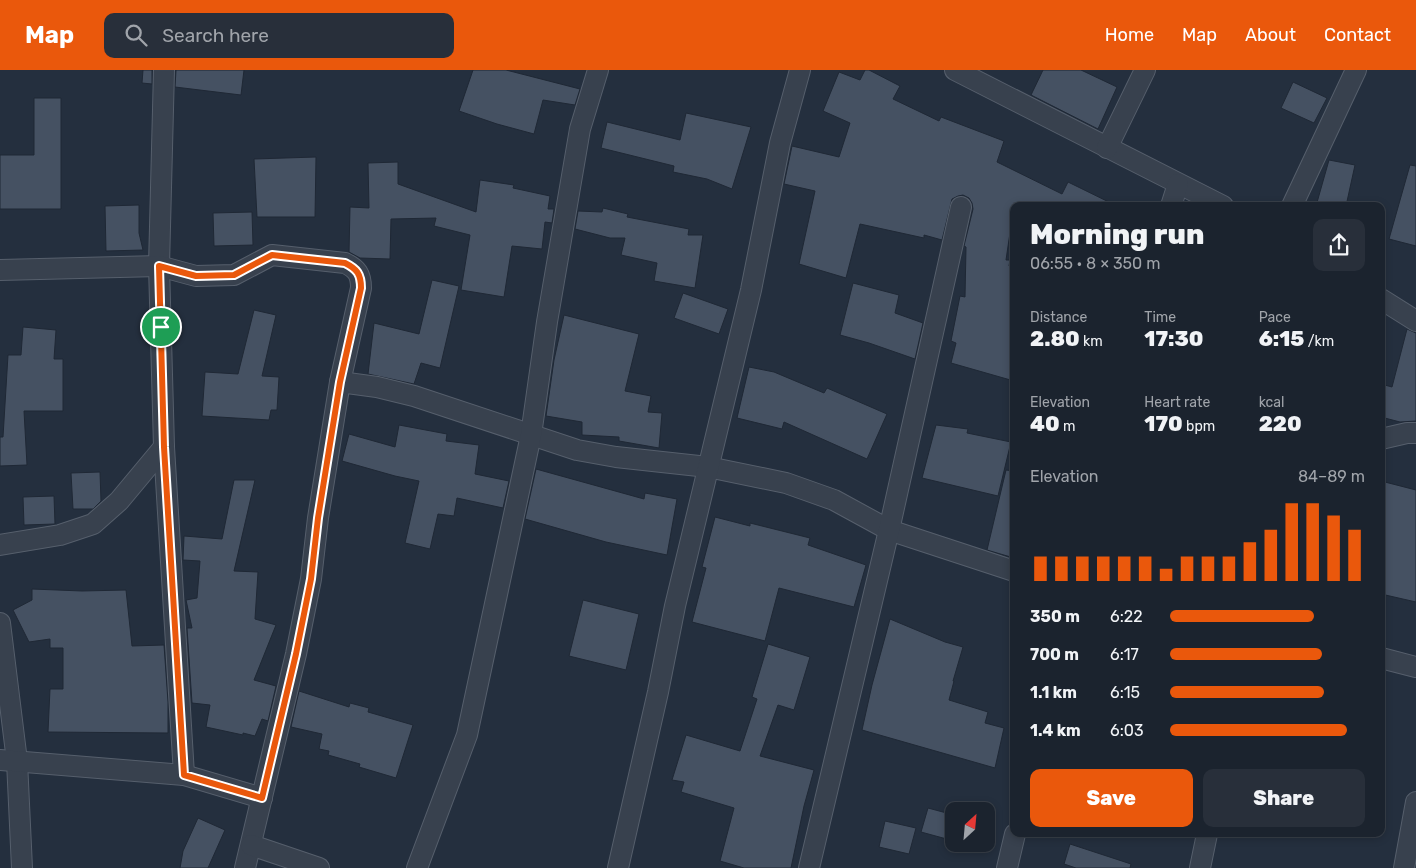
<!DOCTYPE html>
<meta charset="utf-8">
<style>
:root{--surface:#1b232e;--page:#282f3a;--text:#f1f3f6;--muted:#a0a4aa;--line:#39404a;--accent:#ea580c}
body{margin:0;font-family:Rubik,sans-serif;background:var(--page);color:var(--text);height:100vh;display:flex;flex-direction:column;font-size:19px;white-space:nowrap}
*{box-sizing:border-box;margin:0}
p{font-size:16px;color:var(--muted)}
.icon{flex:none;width:28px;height:28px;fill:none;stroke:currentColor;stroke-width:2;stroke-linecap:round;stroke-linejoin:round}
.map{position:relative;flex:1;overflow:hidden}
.panel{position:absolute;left:1010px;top:132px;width:375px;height:635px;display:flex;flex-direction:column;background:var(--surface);border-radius:10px;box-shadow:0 2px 8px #0003,0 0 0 1px var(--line)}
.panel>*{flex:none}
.needle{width:32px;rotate:26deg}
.tools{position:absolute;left:945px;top:732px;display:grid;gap:10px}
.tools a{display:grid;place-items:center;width:50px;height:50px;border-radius:10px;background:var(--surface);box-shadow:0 2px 8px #0003,0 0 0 1px var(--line);font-size:25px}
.pin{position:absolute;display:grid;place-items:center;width:42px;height:42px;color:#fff;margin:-21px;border:2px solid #fff;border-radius:50%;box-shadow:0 1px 5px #0007}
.round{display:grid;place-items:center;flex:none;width:52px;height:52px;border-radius:10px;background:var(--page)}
.summary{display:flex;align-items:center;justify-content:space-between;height:85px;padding:0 20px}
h1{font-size:28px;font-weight:800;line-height:38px}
.stats{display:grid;grid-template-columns:repeat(3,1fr);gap:8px;height:85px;padding:5px 20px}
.stats div{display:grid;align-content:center}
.stats b{font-size:21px;font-weight:800}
.stats small{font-size:14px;font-weight:400}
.stats p{font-size:14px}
.chart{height:140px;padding:10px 20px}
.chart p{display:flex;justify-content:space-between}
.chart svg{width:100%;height:90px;margin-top:5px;stroke:var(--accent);stroke-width:6}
.cta{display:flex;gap:10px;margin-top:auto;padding:10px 20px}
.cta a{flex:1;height:58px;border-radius:10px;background:var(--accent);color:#fff;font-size:20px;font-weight:800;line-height:58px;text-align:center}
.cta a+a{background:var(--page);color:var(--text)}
ul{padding:0 20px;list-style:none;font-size:16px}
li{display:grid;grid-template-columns:80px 60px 1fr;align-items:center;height:38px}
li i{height:12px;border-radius:6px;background:var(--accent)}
header{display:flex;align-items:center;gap:30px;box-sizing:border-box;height:70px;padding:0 25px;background:var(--accent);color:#fff}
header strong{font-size:24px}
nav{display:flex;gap:28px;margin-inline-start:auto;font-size:18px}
.search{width:350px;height:45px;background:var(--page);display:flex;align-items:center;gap:12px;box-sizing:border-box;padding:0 18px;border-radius:10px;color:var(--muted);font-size:19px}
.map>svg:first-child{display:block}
</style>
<header>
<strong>Map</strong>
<div class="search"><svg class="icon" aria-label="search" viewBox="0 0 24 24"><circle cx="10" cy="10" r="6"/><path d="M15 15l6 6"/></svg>Search here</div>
<nav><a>Home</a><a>Map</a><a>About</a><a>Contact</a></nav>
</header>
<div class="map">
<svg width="1416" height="798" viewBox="0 0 1416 798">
<rect width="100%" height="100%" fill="#242f3e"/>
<g fill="#455162" stroke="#1f2835">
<polygon points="143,0 152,0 152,14 142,13"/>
<polygon points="176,0 244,0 241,25 175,17"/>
<polygon points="473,0 506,0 580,19 575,35 543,30 534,64 497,54 459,41"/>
<polygon points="865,0 869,0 900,16 893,29 939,51 941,47 1004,71 997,92 1062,124 1068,112 1117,136 1014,136 1006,190 1010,190 1009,196 1014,197 1014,311 951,293 956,273 951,271 960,226 965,227 966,177 964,176 973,139 972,133 969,128 963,125 958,126 952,129 942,170 924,165 924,168 860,154 846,208 799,194 815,121 784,114 792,76 839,87 850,53 823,41 839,2 860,10"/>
<polygon points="1043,0 1081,0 1117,17 1098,59 1031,25"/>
<polygon points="1293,12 1327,28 1314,53 1281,38"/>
<polygon points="34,28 61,28 61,139 0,139 0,85 34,85"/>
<polygon points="686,43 751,57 732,119 707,109 673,102 674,96 601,78 607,52 680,70"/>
<polygon points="316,87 315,147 257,147 254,89"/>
<polygon points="1329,90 1355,95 1346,136 1316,136"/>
<polygon points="398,92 398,114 476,142 480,110 514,115 513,118 550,126 548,139 554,139 552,153 545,152 542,179 512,176 504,227 461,220 470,165 434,156 436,148 391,149 390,189 360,188 349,182 350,137 369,138 368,93"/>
<polygon points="1410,95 1416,96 1416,176 1389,169"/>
<polygon points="139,135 139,163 143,180 106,181 105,136"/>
<polygon points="603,138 628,144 627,147 689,159 688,165 703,165 695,218 654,211 657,193 621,185 625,168 610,168 575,159 578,141 602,142"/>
<polygon points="252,142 253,175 214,176 213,143"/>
<polygon points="432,210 459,216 440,298 421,293 414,314 368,304 374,253 419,264"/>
<polygon points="853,213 899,225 895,243 923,253 915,289 869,273 840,265"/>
<polygon points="683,223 728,239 719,264 674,248"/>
<polygon points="254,240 276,245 262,306 279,307 277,340 271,340 269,350 202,346 205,302 238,304"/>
<polygon points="564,245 639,264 625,321 651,326 648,342 662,343 659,378 619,371 619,367 582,365 582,352 546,346 554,290"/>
<polygon points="23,257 56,260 54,289 63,289 63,341 24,341 27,395 0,396 0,367 3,367 8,285 21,285"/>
<polygon points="1407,259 1416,263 1416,351 1400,352 1381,347 1381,314 1392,317"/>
<polygon points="749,297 774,302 824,323 827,318 887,344 867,389 784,352 782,359 737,348"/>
<polygon points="399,355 447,364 446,371 479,375 475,404 509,411 503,438 457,428 454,446 438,444 430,479 405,473 419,411 395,406 342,391 349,364 395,377"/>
<polygon points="936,355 968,359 967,363 1011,372 998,426 922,408"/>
<polygon points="536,399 644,429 645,423 677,429 667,485 606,472 525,449"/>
<polygon points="1006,400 1014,401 1014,488 987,480"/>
<polygon points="100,402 101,431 93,439 73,439 71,403"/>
<polygon points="234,410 255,410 234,501 258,502 255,549 276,555 254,610 276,616 268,651 262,649 255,666 243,663 243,665 206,657 210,635 192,633 187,558 192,558 186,530 197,528 200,491 183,490 184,466 222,469"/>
<polygon points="1381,411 1416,420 1416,532 1381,524"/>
<polygon points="54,426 55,454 24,455 23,427"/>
<polygon points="715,447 750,456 750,453 810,468 808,475 866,495 854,537 779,518 765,571 692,552 706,498 702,497"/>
<polygon points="32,519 82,521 126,520 132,576 164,575 168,632 168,663 48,662 50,619 63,619 63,578 50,578 50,569 29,572 13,540 32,530"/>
<polygon points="583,530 639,544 626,600 569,586"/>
<polygon points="890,549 945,572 963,577 953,611 954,611 949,630 988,642 985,653 1004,658 995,698 862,660 872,615"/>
<polygon points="768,574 810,587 794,640 778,635 760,686 814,700 804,736 791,798 744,798 720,791 734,738 681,722 684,712 672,710 686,665 740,681 757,629 752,627"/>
<polygon points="299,621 349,637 350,633 369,638 368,642 413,655 396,708 359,697 360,694 328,685 329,681 319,679 322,664 291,657"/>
<polygon points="928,738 954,745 954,771 921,762"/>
<polygon points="198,748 225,760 208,798 180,798 183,781"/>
<polygon points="885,751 916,758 909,784 879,777"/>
<polygon points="1070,774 1131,794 1130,798 1076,798 1064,794"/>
</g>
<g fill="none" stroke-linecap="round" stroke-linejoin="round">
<g stroke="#565f6c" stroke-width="22">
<g id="minor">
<polyline points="164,0 159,196 164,377 184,705"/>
<polyline points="955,0 1223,136"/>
<polyline points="1107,78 1145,0"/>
<polyline points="1171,136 1178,114"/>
<polyline points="1292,136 1356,0"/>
<path d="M0,200L159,196L196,206L234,205L272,185L345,193C357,199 361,204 361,218L340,312L318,448L311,509L296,584L245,798"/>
<polyline points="1381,229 1416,251"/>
<polyline points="340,312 377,317 414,326 577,380 616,387 708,397 786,413 834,430 889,460 1014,501"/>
<polyline points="1381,369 1407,363 1416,363"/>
<polyline points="0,475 60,465 93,454 119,431 164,377"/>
<polyline points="0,553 17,691 22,798"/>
<polyline points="1381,588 1416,597"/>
<polyline points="0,690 184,705 262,728"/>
<polyline points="251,775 319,798"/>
<polyline points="417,798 467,665 531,365 547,252 580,59 598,0"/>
<polyline points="618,798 658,622 675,536 751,220 780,73 800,0"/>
<polyline points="809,798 889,460 961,137"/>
<polyline points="1007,798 1015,764"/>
<polyline points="1200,798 1207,764"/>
<polyline points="1404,798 1416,732"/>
</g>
</g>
<use href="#minor" stroke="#38414e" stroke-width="20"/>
</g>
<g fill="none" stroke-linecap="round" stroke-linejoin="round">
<g stroke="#fff" stroke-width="10">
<path id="route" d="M272,185L345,193C357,199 361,204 361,218L340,312L318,448L311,509L296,584L262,728L184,705L164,377L159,196L196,206L234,205Z"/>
</g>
<use href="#route" stroke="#ea580c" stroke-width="6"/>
</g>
</svg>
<div class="tools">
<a><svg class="needle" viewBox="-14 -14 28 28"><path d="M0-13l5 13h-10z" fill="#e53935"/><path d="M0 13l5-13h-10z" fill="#a0a4aa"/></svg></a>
</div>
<div class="pin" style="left:161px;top:257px;background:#1e9e55"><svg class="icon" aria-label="arrive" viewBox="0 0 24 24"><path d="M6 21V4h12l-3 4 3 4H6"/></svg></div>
<section class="panel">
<div class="summary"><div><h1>Morning run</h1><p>06:55 · 8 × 350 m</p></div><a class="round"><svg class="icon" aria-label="share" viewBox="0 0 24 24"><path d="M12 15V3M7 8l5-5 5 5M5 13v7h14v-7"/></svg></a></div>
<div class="stats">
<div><p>Distance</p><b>2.80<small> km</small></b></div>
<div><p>Time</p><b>17:30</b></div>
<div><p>Pace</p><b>6:15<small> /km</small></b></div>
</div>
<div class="stats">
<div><p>Elevation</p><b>40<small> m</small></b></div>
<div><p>Heart rate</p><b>170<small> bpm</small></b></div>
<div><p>kcal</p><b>220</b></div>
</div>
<div class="chart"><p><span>Elevation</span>84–89 m</p>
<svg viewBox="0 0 160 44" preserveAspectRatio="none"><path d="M5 44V32M15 44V32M25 44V32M35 44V32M45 44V32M55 44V32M65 44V38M75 44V32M85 44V32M95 44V32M105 44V25M115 44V19M125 44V6M135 44V6M145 44V12M155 44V19"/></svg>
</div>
<ul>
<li><b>350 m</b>6:22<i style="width:74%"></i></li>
<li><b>700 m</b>6:17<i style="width:78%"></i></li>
<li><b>1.1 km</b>6:15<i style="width:79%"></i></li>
<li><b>1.4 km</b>6:03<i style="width:91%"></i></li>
</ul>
<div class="cta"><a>Save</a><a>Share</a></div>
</section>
</div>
